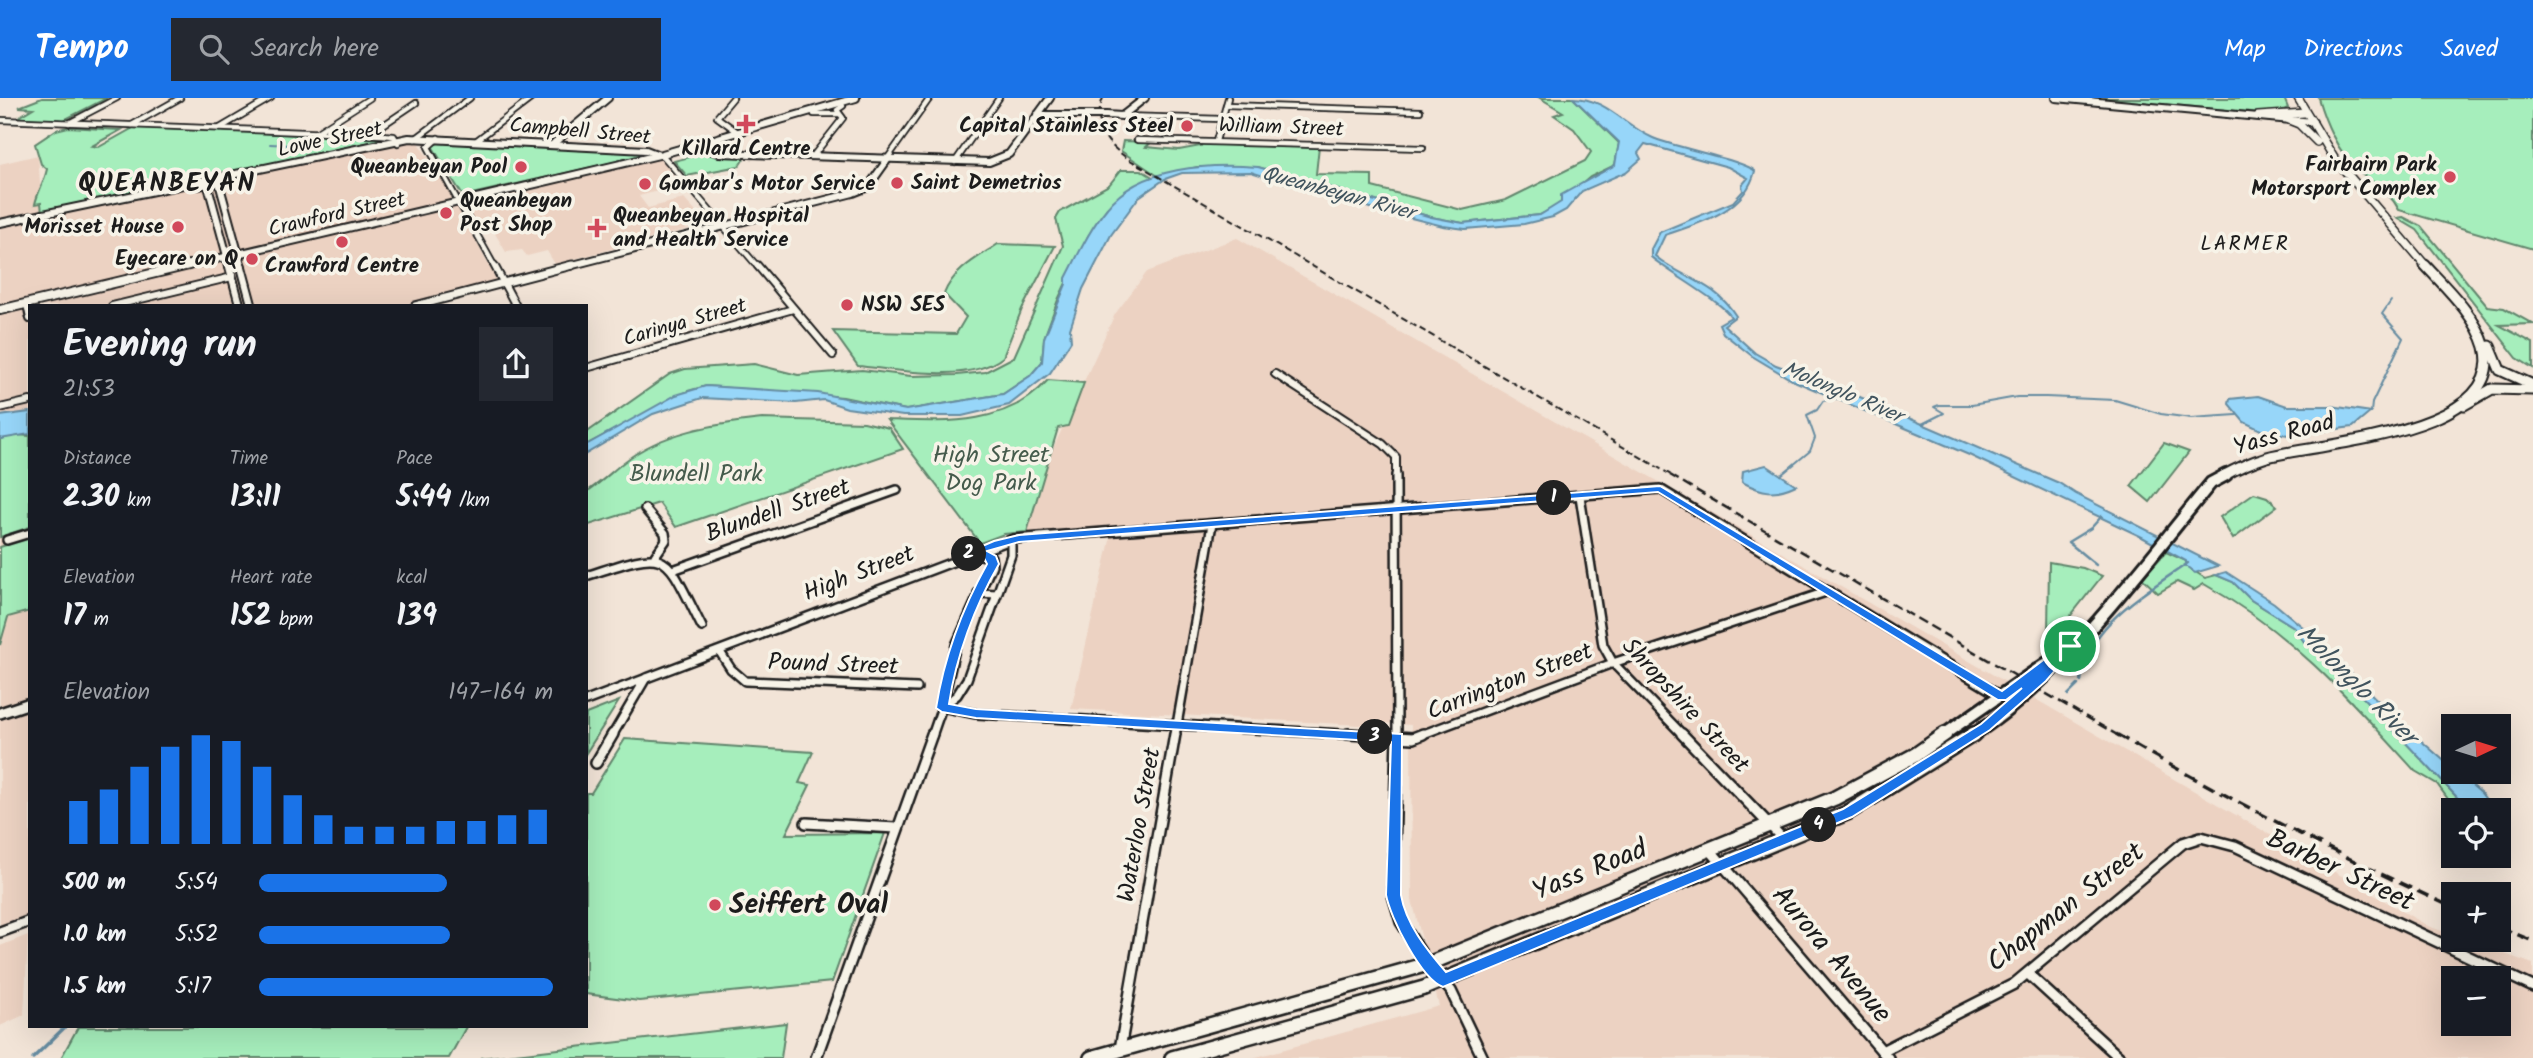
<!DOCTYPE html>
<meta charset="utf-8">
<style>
:root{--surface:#171b24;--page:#242831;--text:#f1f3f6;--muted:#9ea1a6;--accent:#1a73e8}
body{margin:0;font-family:Kalam,sans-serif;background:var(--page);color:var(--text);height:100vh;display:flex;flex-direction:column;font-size:26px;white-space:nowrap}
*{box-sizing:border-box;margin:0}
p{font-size:23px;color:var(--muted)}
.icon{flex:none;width:38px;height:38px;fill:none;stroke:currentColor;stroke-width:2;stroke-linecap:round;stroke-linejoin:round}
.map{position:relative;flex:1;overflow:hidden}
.sheet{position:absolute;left:28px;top:206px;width:560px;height:724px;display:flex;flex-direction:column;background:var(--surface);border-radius:0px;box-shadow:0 7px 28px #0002}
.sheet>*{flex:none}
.needle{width:46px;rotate:86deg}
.fabs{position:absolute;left:2441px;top:616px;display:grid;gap:14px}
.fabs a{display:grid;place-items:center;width:70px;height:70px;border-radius:0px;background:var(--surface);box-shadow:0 7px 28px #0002;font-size:35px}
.pin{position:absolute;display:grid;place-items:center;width:60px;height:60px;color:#fff;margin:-30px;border:4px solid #fff;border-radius:50%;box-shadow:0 2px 7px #0007}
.km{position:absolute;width:35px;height:35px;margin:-18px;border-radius:50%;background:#222;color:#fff;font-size:19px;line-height:35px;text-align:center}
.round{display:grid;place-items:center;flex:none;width:74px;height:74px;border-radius:0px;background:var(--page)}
.overview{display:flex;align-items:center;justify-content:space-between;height:119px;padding:0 35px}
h1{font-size:38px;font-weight:800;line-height:52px}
.figures{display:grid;grid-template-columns:repeat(3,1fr);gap:10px;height:119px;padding:7px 35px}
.figures div{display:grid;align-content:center}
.figures b{font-size:30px;font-weight:800}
.figures small{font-size:19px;font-weight:400}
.figures p{font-size:19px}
.chart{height:196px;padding:14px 35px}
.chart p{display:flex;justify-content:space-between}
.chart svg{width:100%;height:126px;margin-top:7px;stroke:var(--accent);stroke-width:6}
ul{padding:0 35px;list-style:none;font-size:23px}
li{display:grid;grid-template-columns:112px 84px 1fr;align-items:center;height:52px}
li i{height:18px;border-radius:9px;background:var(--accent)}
header{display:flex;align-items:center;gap:42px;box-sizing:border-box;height:98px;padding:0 35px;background:var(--accent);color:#fff}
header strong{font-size:33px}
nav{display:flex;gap:38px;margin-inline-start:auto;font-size:24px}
.search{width:490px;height:63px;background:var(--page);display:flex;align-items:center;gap:18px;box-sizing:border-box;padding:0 24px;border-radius:0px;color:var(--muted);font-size:26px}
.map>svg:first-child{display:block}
</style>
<header>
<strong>Tempo</strong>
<div class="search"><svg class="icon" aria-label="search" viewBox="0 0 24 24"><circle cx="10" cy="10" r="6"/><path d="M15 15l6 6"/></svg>Search here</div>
<nav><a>Map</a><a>Directions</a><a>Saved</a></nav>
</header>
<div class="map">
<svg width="2533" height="960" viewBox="0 0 2533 960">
<rect width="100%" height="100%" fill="#f2e4d7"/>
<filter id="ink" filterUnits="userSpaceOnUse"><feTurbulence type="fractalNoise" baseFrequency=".0143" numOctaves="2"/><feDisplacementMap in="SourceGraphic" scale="14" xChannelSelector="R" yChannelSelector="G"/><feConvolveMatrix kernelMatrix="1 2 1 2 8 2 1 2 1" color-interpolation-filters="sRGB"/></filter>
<g filter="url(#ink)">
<g fill="#ecd2c2" fill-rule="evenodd">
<polygon points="415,41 459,103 659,57 680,87 639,98 648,110 684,101 707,126 555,166 547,153 527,158 522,152 506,154 493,132 472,136 497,183 404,208 30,208 30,828 0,839 0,66 38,57 42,113"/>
<path d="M1237,140L2428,828L2453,837L2454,842H2466L2533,866V960H1253L1439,908L1412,802L1411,627L1383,625L1378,628L1071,611L1112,434L1011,442L1115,216L1147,174ZM2454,880H2499V926H2454Z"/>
<polygon points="28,837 24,917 0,928 0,848"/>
</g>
<g fill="#a6eebc" stroke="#61856c" stroke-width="2">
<polygon points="107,0 64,22 15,21 33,10 19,9 42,0"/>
<polygon points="1540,0 1573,0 1619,45 1615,67 1590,79 1554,110 1540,117 1463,125 1431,119 1258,69 1197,69 1158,78 1121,53 1123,43 1152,44 1146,49 1179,52 1201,48 1202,44 1319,48 1316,76 1372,77 1372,89 1462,112 1506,102 1585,63 1591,54 1574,31 1554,17 1563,14"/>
<polygon points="2093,0 2284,0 2288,10 2274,16"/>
<path d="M2318,0H2533V151L2399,112C2389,92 2373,86 2357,71C2338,55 2325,24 2318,0Z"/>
<path d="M68,29L121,32L92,48L99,49L135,29L385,41L42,114L41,105L35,106C38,93 44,85 47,71L41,66L35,46L56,32Z"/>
<polygon points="440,44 638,54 641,58 463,98 432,48"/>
<polygon points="712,53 745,59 739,68 687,78 674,63"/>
<polygon points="1121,72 1141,72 1154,80 1126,93 1107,110 1088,138 1058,202 1044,240 1042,264 1030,278 1003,296 906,312 843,299 706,288 688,293 586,347 586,335 670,276 685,271 754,266 798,277 862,272 911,278 957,277 985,274 1014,259 1063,148 1056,121 1060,114 1109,87"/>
<polygon points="2403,119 2421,128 2487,208 2504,210 2533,226 2499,227 2533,245 2533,270 2517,260 2417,132 2397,120"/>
<path d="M998,146L1055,148L1022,211L1003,259C969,286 899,272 858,268L833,233L956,236L966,219L944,196C953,172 977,160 998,146Z"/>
<path d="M1048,282L1084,285L1068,328L1058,330L1027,434L1004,436L980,445L887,322C943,324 1007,329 1048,282Z"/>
<path d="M762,321L864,324L889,330L903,351L676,429L659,405L586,428V394C601,385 611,374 624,364C662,334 715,326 762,321Z"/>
<polygon points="17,337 30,338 30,429 0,439 0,341"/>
<polygon points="2164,345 2189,354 2150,404 2131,388"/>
<polygon points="2254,395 2267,399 2277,408 2233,441 2220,419"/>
<polygon points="30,439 30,513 8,519 0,547 0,449"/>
<path d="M2166,454L2186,463V468L2205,480L2216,477L2233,484L2251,502L2294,529L2305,545L2325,559L2469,712H2456L2437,686L2415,673C2348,599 2292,535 2204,486L2194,492L2177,484L2158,495L2142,480Z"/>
<polygon points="2049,464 2083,470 2102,478 2056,536 2048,534"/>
<polygon points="619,603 586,655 586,616"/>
<polygon points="625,641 813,654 799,685 810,687 786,736 885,735 832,884 639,903 586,896 586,695 591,695"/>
<polygon points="786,925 781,960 480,960"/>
<polygon points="78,929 466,929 449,960 61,960"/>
</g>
<g fill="#97d6f9" stroke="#668ca1" stroke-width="2">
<path d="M1573,0C1606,0 1625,28 1653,40C1674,49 1745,63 1755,73C1745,113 1701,125 1665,137L1655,158C1684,182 1713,182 1736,218L1724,227L1755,255L1776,267L1839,290L2059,385L2076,396L2218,468L2195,475L2186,468V463L2142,439L1969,357L1792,282L1752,258L1723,235L1719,226L1731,219C1724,205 1668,174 1651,159V151L1660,134L1733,104L1743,93L1742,87L1748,80L1728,69L1645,46L1638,55L1641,61L1626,74L1582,93L1566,112L1553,119L1524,126L1465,131L1443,128L1339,102L1251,74L1182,75L1165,81L1139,99L1111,137L1083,191L1070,231L1071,243L1050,275L1009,307L962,318H903L847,310L824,302L796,305L702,300L653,316L586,356V347L676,297L706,288L818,295L906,312L1003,296L1030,278L1042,264L1044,240L1066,186V180C1078,157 1090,130 1107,110C1140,68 1210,65 1258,69L1431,119L1463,125L1540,117L1561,104V97L1615,67L1619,44Z"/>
<polygon points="2258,298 2287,308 2331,308 2371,314 2353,329 2289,337 2265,334 2244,324 2229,306 2230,301"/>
<polygon points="30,314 30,336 0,341 0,318"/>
<path d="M1766,367L1796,387C1775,397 1763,395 1742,384L1743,373Z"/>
<polygon points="2226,474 2274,505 2316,540 2395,620 2481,695 2494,712 2469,712 2325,559 2305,545 2294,529 2251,502 2233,484 2216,477"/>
</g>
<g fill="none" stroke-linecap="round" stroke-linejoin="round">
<g stroke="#668ca1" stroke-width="2">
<polyline points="270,46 312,48"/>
<polyline points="2371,314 2372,305 2403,240 2382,216 2391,203"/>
<polyline points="1922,326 1944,315 1934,309 1939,307 1972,307 2017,299 2046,299 2115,302 2161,316 2191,320 2237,317"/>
<polyline points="1781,377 1810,353 1815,340 1807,317 1817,312 1823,303 1832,301 1834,296"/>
</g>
<g stroke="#668ca1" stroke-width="2.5">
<polyline points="2096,467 2068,444 2091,430 2102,418"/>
<path d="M2081,584C2084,528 2147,494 2188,465"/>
<polyline points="2068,597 2078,587"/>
</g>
<polyline stroke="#668ca1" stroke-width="3.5" points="33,960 65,929"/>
<g stroke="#1c1c1c" stroke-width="8">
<g id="minor-far3">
<polyline points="733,0 717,19 739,35"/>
<polyline points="1226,7 1420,13"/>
<polyline points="814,16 839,16"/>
<polyline points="1122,18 1222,21"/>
<polyline points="0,22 382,37 394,38 398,45"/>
<polyline points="69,25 117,0"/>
<polyline points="132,27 180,0"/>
<polyline points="220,30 271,0"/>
<polyline points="317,34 370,0"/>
<polyline points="370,36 416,5"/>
<polyline points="438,40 428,49 458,103"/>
<polyline points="415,41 470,0"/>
<polyline points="477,42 532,0"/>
<polyline points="1137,42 1423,50"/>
<polyline points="1216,43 1228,0"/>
<polyline points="813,58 843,20 837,12 843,8"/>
<polyline points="664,59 758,169"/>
<polyline points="887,61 930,0"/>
<polyline points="955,64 999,0"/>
<polyline points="460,106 495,169"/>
</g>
</g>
<g stroke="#1c1c1c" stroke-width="10">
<g id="minor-far2">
<polyline points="494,167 516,208"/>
<polyline points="757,167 833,257"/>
<polyline points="27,206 30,221"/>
<polyline points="112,208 232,179"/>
<polyline points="586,270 793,211"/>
<polyline points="1275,276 1383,346 1396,359 1396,378"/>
<polyline points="0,310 30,303"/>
</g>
</g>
<g stroke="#1c1c1c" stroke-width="12">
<g id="minor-far1">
<polyline points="1396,377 1397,638"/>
<polyline points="1580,398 1603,547 1613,565 1684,638"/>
<polyline points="645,411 665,435 666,442 655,458"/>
<polyline points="7,442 30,435"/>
<polyline points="673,472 897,392"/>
<path d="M586,478C672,450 662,450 702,529"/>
<polyline points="978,495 997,496"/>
<polyline points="720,554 731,571 745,583 917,590"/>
<polyline points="586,603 1013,441 1660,391 2002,599"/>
<polyline points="942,609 976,616 1379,638"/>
<polyline points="942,609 957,597 967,581 1011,457 1011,442"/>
<polyline points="612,638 646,580"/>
<polyline points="932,638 942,609 956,547 992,467 991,459 976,456"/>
<polyline points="1175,638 1212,426"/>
<polyline points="1418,638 1613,565 1829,493"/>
</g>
</g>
<g stroke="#1c1c1c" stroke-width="14">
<g id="minor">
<polyline points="1348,636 1413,640 1423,636"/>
<polyline points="1397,636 1393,797 1401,824 1428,866 1451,893 1483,960"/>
<polyline points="1682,636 1783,741"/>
<polyline points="596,665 613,636"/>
<polyline points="806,725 896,730"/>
<polyline points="1711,753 1888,960"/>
<polyline points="0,834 30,823"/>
<polyline points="2028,876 2120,960"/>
<polyline points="1120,951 1175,636"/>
<polyline points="1882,953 2014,886 2183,745 2201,739 2235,748 2533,889"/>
<polyline points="816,960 932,636"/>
</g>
</g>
<g stroke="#1c1c1c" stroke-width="10">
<g id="tertiary-far2">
<polyline points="1037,17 1089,17"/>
<polyline points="1106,17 1122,18 1145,0"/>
<polyline points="554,45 608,0"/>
<polyline points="703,50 719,55 989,64 1009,56 1050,0"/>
<polyline points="219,85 238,154"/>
<polyline points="198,88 229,82"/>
<polyline points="208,88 230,169"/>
<polyline points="0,125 409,40 646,52 659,57"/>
<polyline points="239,159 242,169"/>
<polyline points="565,169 853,95 868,89 888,61"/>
</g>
</g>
<g stroke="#1c1c1c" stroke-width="11">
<g id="tertiary-far1">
<polyline points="229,167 240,208"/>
<polyline points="241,167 252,208"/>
<polyline points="415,208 572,167"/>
</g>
</g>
<g stroke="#1c1c1c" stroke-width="14">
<polyline id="tertiary" points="0,615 30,605"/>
</g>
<g stroke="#1c1c1c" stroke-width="10">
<g id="secondary-far1">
<polyline points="2056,0 2313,24"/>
<polyline points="182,169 659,57 856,0"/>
</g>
</g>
<g stroke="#1c1c1c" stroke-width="12">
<polyline id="secondary" points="0,212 189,167"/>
</g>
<g stroke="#1c1c1c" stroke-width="10">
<g id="primary-far3">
<polyline points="2298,0 2334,60 2427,169"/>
<polyline points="2258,18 2305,15"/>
<polyline points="2289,22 2299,26 2317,44"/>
</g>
</g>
<g stroke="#1c1c1c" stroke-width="13">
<g id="primary-far2">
<polyline points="2490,248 2500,272 2533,287"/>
<polyline points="2464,307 2492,291 2533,292"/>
<path d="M2223,378C2237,370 2251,364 2267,359C2318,345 2508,336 2485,249C2476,218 2447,191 2425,167"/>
</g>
</g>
<g stroke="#1c1c1c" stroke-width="16">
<g id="primary-far1">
<polyline points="1942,638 2054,560"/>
<path d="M1971,638C2059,584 2145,465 2211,385L2226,377"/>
</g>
</g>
<g stroke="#1c1c1c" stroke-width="18">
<g id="primary">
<polyline points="1091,960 1428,866 1835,700 1915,657 1945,636"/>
<polyline points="1172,960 1424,890 1847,715 1974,636"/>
</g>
</g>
<use href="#minor-far3" stroke="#f7f3e8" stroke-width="4.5"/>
<use href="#minor-far2" stroke="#f7f3e8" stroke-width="6"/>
<use href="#minor-far1" stroke="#f7f3e8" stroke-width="7"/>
<use href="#minor" stroke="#f7f3e8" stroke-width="9"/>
<use href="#tertiary-far2" stroke="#f7f3e8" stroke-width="6"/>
<use href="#tertiary-far1" stroke="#f7f3e8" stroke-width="7"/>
<use href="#tertiary" stroke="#f7f3e8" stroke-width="9"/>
<use href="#secondary-far1" stroke="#f7f3e8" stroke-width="6"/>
<use href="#secondary" stroke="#f7f3e8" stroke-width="8"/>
<use href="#primary-far3" stroke="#f7f3e8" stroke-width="7"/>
<use href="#primary-far2" stroke="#f7f3e8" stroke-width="9"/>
<use href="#primary-far1" stroke="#f7f3e8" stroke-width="10"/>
<use href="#primary" stroke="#f7f3e8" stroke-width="13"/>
<path stroke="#1c1c1c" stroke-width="2" stroke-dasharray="7 3.5" stroke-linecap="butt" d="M1103,0C1092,29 1106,46 1130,62L1673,378"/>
<polyline stroke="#1c1c1c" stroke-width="2.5" stroke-dasharray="10 5" stroke-linecap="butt" points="1670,377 2119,638"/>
<g stroke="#1c1c1c" stroke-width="3.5" stroke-dasharray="13 7" stroke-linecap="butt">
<path d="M2116,636C2226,700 2338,757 2454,810"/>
<polyline points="2499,829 2533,843"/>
</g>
<g stroke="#1c1c1c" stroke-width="10" stroke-linecap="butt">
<polyline id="tertiary-bridge" points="1089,17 1106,17"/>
</g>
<use href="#tertiary-bridge" stroke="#f7f3e8" stroke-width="6"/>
</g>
</g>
<path fill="#1a73e8" stroke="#fff" stroke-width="2" fill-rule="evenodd" d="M1660,388L2002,593L2066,545L2076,548L2046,583L1990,632L1852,719L1443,889C1421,881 1390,819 1386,797L1391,644L976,620L942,614L936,610C944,560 963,509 987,466L984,460L965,461L959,458L994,443L1019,437ZM1658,394L1998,602H2006L2022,590L1981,626L1843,711L1446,874C1427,852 1406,826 1401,797L1402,636L976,611L949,606C956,558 975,508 999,466L996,458L987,453L1019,444Z"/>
<g fill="#d1495b" stroke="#f7f3e8" stroke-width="2.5">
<path d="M742.5 15.5h7v7h7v7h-7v7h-7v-7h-7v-7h7z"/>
<circle cx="1187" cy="28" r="7"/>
<circle cx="521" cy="69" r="7"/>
<circle cx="2450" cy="79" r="7"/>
<circle cx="897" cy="85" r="7"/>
<circle cx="645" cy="86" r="7"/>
<circle cx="446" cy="115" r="7"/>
<circle cx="178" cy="129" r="7"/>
<path d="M593.5 119.5h7v7h7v7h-7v7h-7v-7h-7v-7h7z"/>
<circle cx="342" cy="144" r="7"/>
<circle cx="252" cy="161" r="7"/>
<circle cx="847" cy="207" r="7"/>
<circle cx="715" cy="807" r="7"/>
</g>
<g text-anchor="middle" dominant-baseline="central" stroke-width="7" stroke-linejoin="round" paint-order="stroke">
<g font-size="21" font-weight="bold" fill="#1c1c1c" stroke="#f7f3e8" text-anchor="end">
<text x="1173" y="28">Capital Stainless Steel</text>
<text x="746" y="51" text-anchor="middle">Killard Centre</text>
<text x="2436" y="67">Fairbairn Park<tspan x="2436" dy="24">Motorsport Complex</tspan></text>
<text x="507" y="69">Queanbeyan Pool</text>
<text x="911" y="85" text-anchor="start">Saint Demetrios</text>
<text x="659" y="86" text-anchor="start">Gombar's Motor Service</text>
<text x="460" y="103" text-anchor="start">Queanbeyan<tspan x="460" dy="24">Post Shop</tspan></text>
<text x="613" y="118" text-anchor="start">Queanbeyan Hospital<tspan x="613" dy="24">and Health Service</tspan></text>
<text x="164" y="129">Morisset House</text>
<text x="238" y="161">Eyecare on Q</text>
<text x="342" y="168" text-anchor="middle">Crawford Centre</text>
<text x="861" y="207" text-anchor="start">NSW SES</text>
</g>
<g font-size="21" fill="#1c1c1c" stroke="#f7f3e8">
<text transform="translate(1281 30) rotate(2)">William Street</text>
<text transform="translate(580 34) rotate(5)">Campbell Street</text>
<text transform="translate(330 42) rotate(-12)">Lowe Street</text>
<text transform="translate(337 117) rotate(-13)">Crawford Street</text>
<text transform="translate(685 225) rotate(-16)">Carinya Street</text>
</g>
<g font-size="21" font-style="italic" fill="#41545e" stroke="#f7f3e8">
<text transform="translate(1338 96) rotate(15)">Queanbeyan River</text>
<text transform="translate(1842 295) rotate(23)">Molonglo River</text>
</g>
<g font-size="21" letter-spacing="2" fill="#1c1c1c" stroke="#f7f3e8">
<text x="2245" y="146">LARMER</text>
</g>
<g font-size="24" fill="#1c1c1c" stroke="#f7f3e8">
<text transform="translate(2284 337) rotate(-15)">Yass Road</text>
<text transform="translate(778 413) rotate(-19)">Blundell Street</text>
<text transform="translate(859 476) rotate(-21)">High Street</text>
<text transform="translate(833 567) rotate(2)">Pound Street</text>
<text transform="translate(1510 584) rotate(-21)">Carrington Street</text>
<text transform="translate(1685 608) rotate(47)">Shropshire Street</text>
<text transform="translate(1140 727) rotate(-80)">Waterloo Street</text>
</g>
<g font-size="24" fill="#455b4c" stroke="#f7f3e8">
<text x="991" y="357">High Street<tspan x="991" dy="28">Dog Park</tspan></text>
<text x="696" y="376">Blundell Park</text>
</g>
<g font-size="26" font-weight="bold" letter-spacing="2" fill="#1c1c1c" stroke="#f7f3e8">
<text x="167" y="86">QUEANBEYAN</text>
</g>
<g font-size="26" font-style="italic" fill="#41545e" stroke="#f7f3e8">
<text transform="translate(2356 587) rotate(45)">Molonglo River</text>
</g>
<g font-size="28" fill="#1c1c1c" stroke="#f7f3e8">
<text transform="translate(1590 773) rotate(-22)">Yass Road</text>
<text transform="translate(2340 773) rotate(25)">Barber Street</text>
<text transform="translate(2066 810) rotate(-38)">Chapman Street</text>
<text transform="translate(1831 857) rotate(50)">Aurora Avenue</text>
</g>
<g font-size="28" font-weight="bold" fill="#1c1c1c" stroke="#f7f3e8" text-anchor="start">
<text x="729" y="807">Seiffert Oval</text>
</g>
</g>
</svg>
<div class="fabs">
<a><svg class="needle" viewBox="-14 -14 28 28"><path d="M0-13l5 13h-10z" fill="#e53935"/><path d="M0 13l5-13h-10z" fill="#9ea1a6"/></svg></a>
<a><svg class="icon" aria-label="locate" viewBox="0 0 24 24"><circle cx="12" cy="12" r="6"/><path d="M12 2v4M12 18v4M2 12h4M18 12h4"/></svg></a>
<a>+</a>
<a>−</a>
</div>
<div class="pin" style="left:2070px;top:548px;background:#1e9e55"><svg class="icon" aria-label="arrive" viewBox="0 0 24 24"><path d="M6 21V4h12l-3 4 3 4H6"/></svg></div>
<b class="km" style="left:1554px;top:400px">1</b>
<b class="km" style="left:969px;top:456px">2</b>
<b class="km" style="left:1375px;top:639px">3</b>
<b class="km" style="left:1819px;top:727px">4</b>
<section class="sheet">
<div class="overview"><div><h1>Evening run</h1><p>21:53</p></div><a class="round"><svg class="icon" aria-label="share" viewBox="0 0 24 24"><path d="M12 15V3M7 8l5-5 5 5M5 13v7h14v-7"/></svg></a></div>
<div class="figures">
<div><p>Distance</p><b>2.30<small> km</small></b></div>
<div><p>Time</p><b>13:11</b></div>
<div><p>Pace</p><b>5:44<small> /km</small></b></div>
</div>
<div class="figures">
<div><p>Elevation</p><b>17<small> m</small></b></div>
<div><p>Heart rate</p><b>152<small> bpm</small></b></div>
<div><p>kcal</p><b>139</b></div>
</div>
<div class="chart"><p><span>Elevation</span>147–164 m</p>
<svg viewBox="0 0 160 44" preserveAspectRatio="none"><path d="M5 44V29M15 44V25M25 44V17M35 44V10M45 44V6M55 44V8M65 44V17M75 44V27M85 44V34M95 44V38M105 44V38M115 44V38M125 44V36M135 44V36M145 44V34M155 44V32"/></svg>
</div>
<ul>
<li><b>500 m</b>5:54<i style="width:64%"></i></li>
<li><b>1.0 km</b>5:52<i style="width:65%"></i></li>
<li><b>1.5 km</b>5:17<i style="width:100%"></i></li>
</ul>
</section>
</div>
